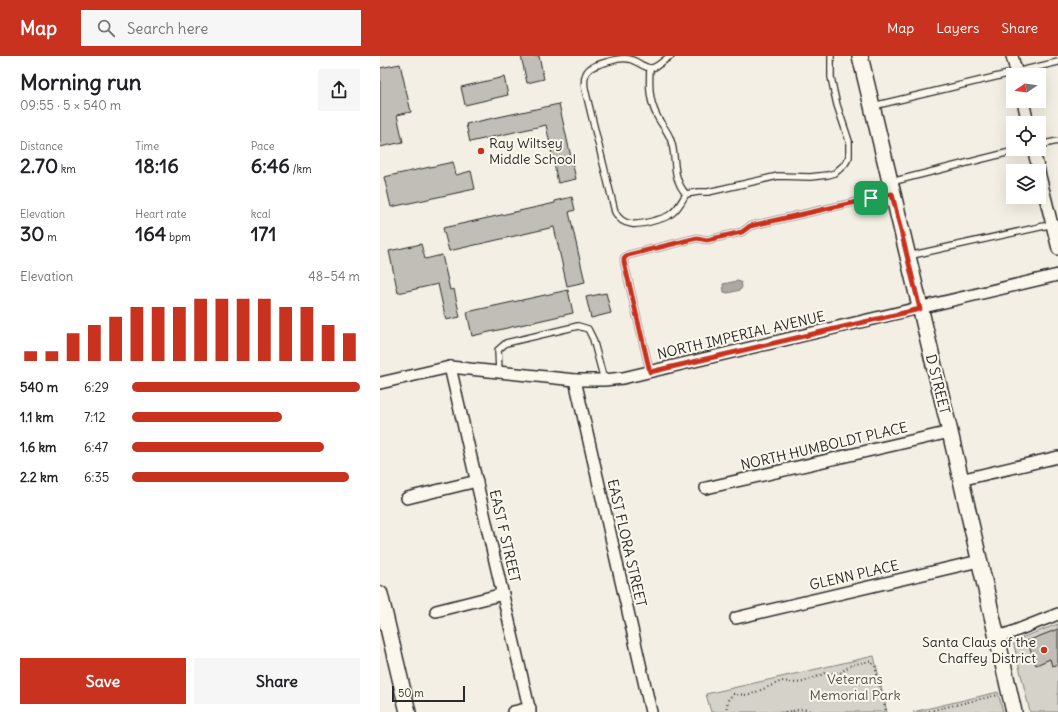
<!DOCTYPE html>
<meta charset="utf-8">
<style>
:root{--surface:#fff;--page:#f6f6f6;--text:#202124;--muted:#757577;--accent:#c8321e}
body{margin:0;font-family:Delius,sans-serif;background:var(--page);color:var(--text);height:100vh;display:flex;flex-direction:column;font-size:15px;white-space:nowrap}
*{box-sizing:border-box;margin:0}
p{font-size:13px;color:var(--muted)}
.icon{flex:none;width:22px;height:22px;fill:none;stroke:currentColor;stroke-width:2;stroke-linecap:round;stroke-linejoin:round}
.map{position:relative;flex:1;overflow:hidden}
.sheet{display:flex;flex-direction:column;background:var(--surface);width:380px}
.sheet>*{flex:none}
.needle{width:26px;rotate:257deg}
.fabs{position:absolute;left:626px;top:12px;display:grid;gap:8px}
.fabs a{display:grid;place-items:center;width:40px;height:40px;border-radius:0px;background:var(--surface);box-shadow:0 4px 16px #0002;font-size:20px}
.scale{position:absolute;left:12px;bottom:10px;width:73px;box-sizing:border-box;padding-left:4px;border:2px solid #2b2b2b;border-top:0;font-size:11px;line-height:14px;white-space:nowrap;color:#2b2b2b;-webkit-text-stroke:3px #fbf7ec;paint-order:stroke}
.pin{position:absolute;display:grid;place-items:center;width:34px;height:34px;color:#fff;margin:-17px;border-radius:8px;box-shadow:0 2px 6px #0006}
.round{display:grid;place-items:center;flex:none;width:42px;height:42px;border-radius:0px;background:var(--page)}
.summary{display:flex;align-items:center;justify-content:space-between;height:68px;padding:0 20px}
h1{font-size:22px;font-weight:700;line-height:30px}
.stats{display:grid;grid-template-columns:repeat(3,1fr);gap:6px;height:68px;padding:4px 20px}
.stats div{display:grid;align-content:center}
.stats b{font-size:20px;font-weight:700}
.stats small{font-size:11px;font-weight:400}
.stats p{font-size:11px}
.chart{height:112px;padding:8px 20px}
.chart p{display:flex;justify-content:space-between}
.chart svg{width:100%;height:72px;margin-top:4px;stroke:var(--accent);stroke-width:6}
.primary-button{display:flex;gap:8px;margin-top:auto;padding:8px 20px}
.primary-button a{flex:1;height:46px;border-radius:0px;background:var(--accent);color:#fff;font-size:16px;font-weight:700;line-height:46px;text-align:center}
.primary-button a+a{background:var(--page);color:var(--text)}
ul{padding:0 20px;list-style:none;font-size:13px}
li{display:grid;grid-template-columns:64px 48px 1fr;align-items:center;height:30px}
li i{height:10px;border-radius:5px;background:var(--accent)}
header{display:flex;align-items:center;gap:24px;box-sizing:border-box;height:56px;padding:0 20px;background:var(--accent);color:#fff}
header strong{font-size:19px}
nav{display:flex;gap:22px;margin-inline-start:auto;font-size:14px}
.search{width:280px;height:36px;background:var(--page);display:flex;align-items:center;gap:10px;box-sizing:border-box;padding:0 14px;border-radius:0px;color:var(--muted);font-size:15px}
main{display:flex;flex:1;min-height:0}
.map>svg:first-child{display:block}
</style>
<header>
<strong>Map</strong>
<div class="search"><svg class="icon" aria-label="search" viewBox="0 0 24 24"><circle cx="10" cy="10" r="6"/><path d="M15 15l6 6"/></svg>Search here</div>
<nav><a>Map</a><a>Layers</a><a>Share</a></nav>
</header>
<main>
<section class="sheet">
<div class="summary"><div><h1>Morning run</h1><p>09:55 · 5 × 540 m</p></div><a class="round"><svg class="icon" aria-label="share" viewBox="0 0 24 24"><path d="M12 15V3M7 8l5-5 5 5M5 13v7h14v-7"/></svg></a></div>
<div class="stats">
<div><p>Distance</p><b>2.70<small> km</small></b></div>
<div><p>Time</p><b>18:16</b></div>
<div><p>Pace</p><b>6:46<small> /km</small></b></div>
</div>
<div class="stats">
<div><p>Elevation</p><b>30<small> m</small></b></div>
<div><p>Heart rate</p><b>164<small> bpm</small></b></div>
<div><p>kcal</p><b>171</b></div>
</div>
<div class="chart"><p><span>Elevation</span>48–54 m</p>
<svg viewBox="0 0 160 44" preserveAspectRatio="none"><path d="M5 44V38M15 44V38M25 44V27M35 44V22M45 44V17M55 44V11M65 44V11M75 44V11M85 44V6M95 44V6M105 44V6M115 44V6M125 44V11M135 44V11M145 44V22M155 44V27"/></svg>
</div>
<ul>
<li><b>540 m</b>6:29<i style="width:100%"></i></li>
<li><b>1.1 km</b>7:12<i style="width:66%"></i></li>
<li><b>1.6 km</b>6:47<i style="width:84%"></i></li>
<li><b>2.2 km</b>6:35<i style="width:95%"></i></li>
</ul>
<div class="primary-button"><a>Save</a><a>Share</a></div>
</section>
<div class="map">
<svg width="678" height="656" viewBox="0 0 678 656">
<rect width="100%" height="100%" fill="#f3efe4"/>
<filter id="ink" filterUnits="userSpaceOnUse"><feTurbulence type="fractalNoise" baseFrequency=".025" numOctaves="2"/><feDisplacementMap in="SourceGraphic" scale="8" xChannelSelector="R" yChannelSelector="G"/><feConvolveMatrix kernelMatrix="1 2 1 2 8 2 1 2 1" color-interpolation-filters="sRGB"/></filter>
<g filter="url(#ink)">
<g fill="#d5d2c9" stroke="#807e7a">
<polygon points="678,568 678,656 650,656 633,585"/>
<polygon points="494,600 507,656 331,656 326,638"/>
<polygon points="618,636 623,656 533,656"/>
</g>
<polygon fill="#aca9a2" stroke="#787772" points="357,225 361,226 362,231 360,234 348,237 344,236 343,228"/>
<g fill="#c0beb6" stroke="#2b2b2b">
<polygon points="141,0 159,0 164,23 147,27"/>
<polygon points="20,8 31,56 17,59 23,86 0,91 0,12"/>
<polygon points="124,21 128,39 85,49 81,31"/>
<polygon points="179,48 196,123 178,127 166,69 90,86 86,68"/>
<polygon points="73,106 76,119 91,115 95,133 11,151 4,121"/>
<polygon points="192,141 195,154 189,156 205,226 187,230 174,171 69,195 63,172 175,147 175,145"/>
<polygon points="41,188 45,203 62,199 70,234 74,233 80,261 66,264 58,228 18,237 9,195"/>
<polygon points="188,234 193,257 92,280 87,256"/>
<polygon points="226,237 231,257 211,262 206,241"/>
<polygon points="678,573 678,608 672,610 670,603 656,609 647,585"/>
</g>
<g fill="none" stroke-linecap="round" stroke-linejoin="round">
<g stroke="#2b2b2b" stroke-width="8">
<g id="lane">
<path d="M291,0C284,3 279,10 272,12C265,13 256,4 249,3C241,1 234,4 227,6C211,10 202,13 205,33L235,156C243,172 259,169 273,165C280,163 286,162 291,158C298,153 302,145 306,138L318,136H328L398,120L430,121L448,119L455,117L465,108L469,101V85L457,49L454,36L451,21V0"/>
<path d="M270,12C269,30 269,44 277,60C281,68 287,74 290,82C298,101 290,120 306,138"/>
<polyline points="493,50 678,6"/>
<polyline points="659,89 678,85"/>
<polyline points="511,126 642,93"/>
<polyline points="528,200 678,167"/>
<polyline points="119,316 118,294 126,287 198,270 208,273 213,283 224,324"/>
<polyline points="270,316 244,206 244,202 248,199 317,182 327,184 362,176 370,170 511,138"/>
</g>
</g>
<g stroke="#2b2b2b" stroke-width="14">
<g id="street">
<polyline points="632,0 637,19"/>
<polyline points="643,45 648,67"/>
<polyline points="653,93 659,115"/>
<polyline points="659,116 678,193"/>
<polyline points="70,311 150,656"/>
<polyline points="195,324 271,656"/>
<polyline points="0,327 70,311 195,324 224,324 243,322 678,219"/>
<polyline points="580,424 678,401"/>
<polyline points="326,432 570,376"/>
<polyline points="27,442 97,425"/>
<polyline points="56,555 123,538"/>
<polyline points="356,562 599,505"/>
<polyline points="617,581 630,577 678,558"/>
<polyline points="133,656 150,652"/>
</g>
</g>
<g stroke="#2b2b2b" stroke-width="18">
<g id="secondary">
<polyline points="480,0 570,376 634,656"/>
<polyline points="0,538 28,656"/>
</g>
</g>
<g stroke="#2b2b2b" stroke-width="2" stroke-dasharray="1 3" stroke-linecap="butt">
<polyline points="346,656 348,644 353,638 369,639 402,625 416,627 423,626 446,617 460,617 471,609 490,605 495,610 506,656"/>
<polyline points="405,656 423,653 434,656"/>
<polyline points="545,656 618,639"/>
</g>
<use href="#lane" stroke="#fbf7ec" stroke-width="5.5"/>
<use href="#street" stroke="#fbf7ec" stroke-width="11"/>
<use href="#secondary" stroke="#fbf7ec" stroke-width="15"/>
</g>
</g>
<g fill="none" stroke-linecap="round" stroke-linejoin="round" filter="url(#ink)">
<g stroke="#fff" stroke-width="8">
<polygon id="route" points="512,138 540,253 270,316 244,206 244,202 248,199 317,182 327,184 362,176 370,170"/>
</g>
<use href="#route" stroke="#c8321e" stroke-width="5"/>
</g>
<g fill="#c8321e" stroke="#fbf7ec" stroke-width="1.5">
<circle cx="101" cy="95" r="4"/>
<circle cx="664" cy="594" r="4"/>
</g>
<g text-anchor="middle" dominant-baseline="central" stroke-width="4" stroke-linejoin="round" paint-order="stroke">
<g font-size="14" fill="#2b2b2b" stroke="#fbf7ec" text-anchor="start">
<text x="109" y="87">Ray Wiltsey<tspan x="109" dy="16">Middle School</tspan></text>
<text x="656" y="586" text-anchor="end">Santa Claus of the<tspan x="656" dy="16">Chaffey District</tspan></text>
</g>
<g font-size="14" fill="#2b2b2b" stroke="#fbf7ec">
<text transform="translate(361 279) rotate(-13)">NORTH IMPERIAL AVENUE</text>
<text transform="translate(558 328) rotate(76)">D STREET</text>
<text transform="translate(444 390) rotate(-13)">NORTH HUMBOLDT PLACE</text>
<text transform="translate(125 480) rotate(77)">EAST F STREET</text>
<text transform="translate(247 487) rotate(77)">EAST FLORA STREET</text>
<text transform="translate(474 519) rotate(-13)">GLENN PLACE</text>
</g>
<g font-size="14" fill="#565552" stroke="#fbf7ec">
<text x="475" y="623">Veterans<tspan x="475" dy="16">Memorial Park</tspan></text>
</g>
</g>
</svg>
<div class="fabs">
<a><svg class="needle" viewBox="-14 -14 28 28"><path d="M0-13l5 13h-10z" fill="#e53935"/><path d="M0 13l5-13h-10z" fill="#757577"/></svg></a>
<a><svg class="icon" aria-label="locate" viewBox="0 0 24 24"><circle cx="12" cy="12" r="6"/><path d="M12 2v4M12 18v4M2 12h4M18 12h4"/></svg></a>
<a><svg class="icon" aria-label="layers" viewBox="0 0 24 24"><path d="M12 4l9 5-9 5-9-5zM3 14l9 5 9-5"/></svg></a>
</div>
<div class="scale">50 m</div>
<div class="pin" style="left:491px;top:142px;background:#1e9e55"><svg class="icon" aria-label="arrive" viewBox="0 0 24 24"><path d="M6 21V4h12l-3 4 3 4H6"/></svg></div>
</div>
</main>
